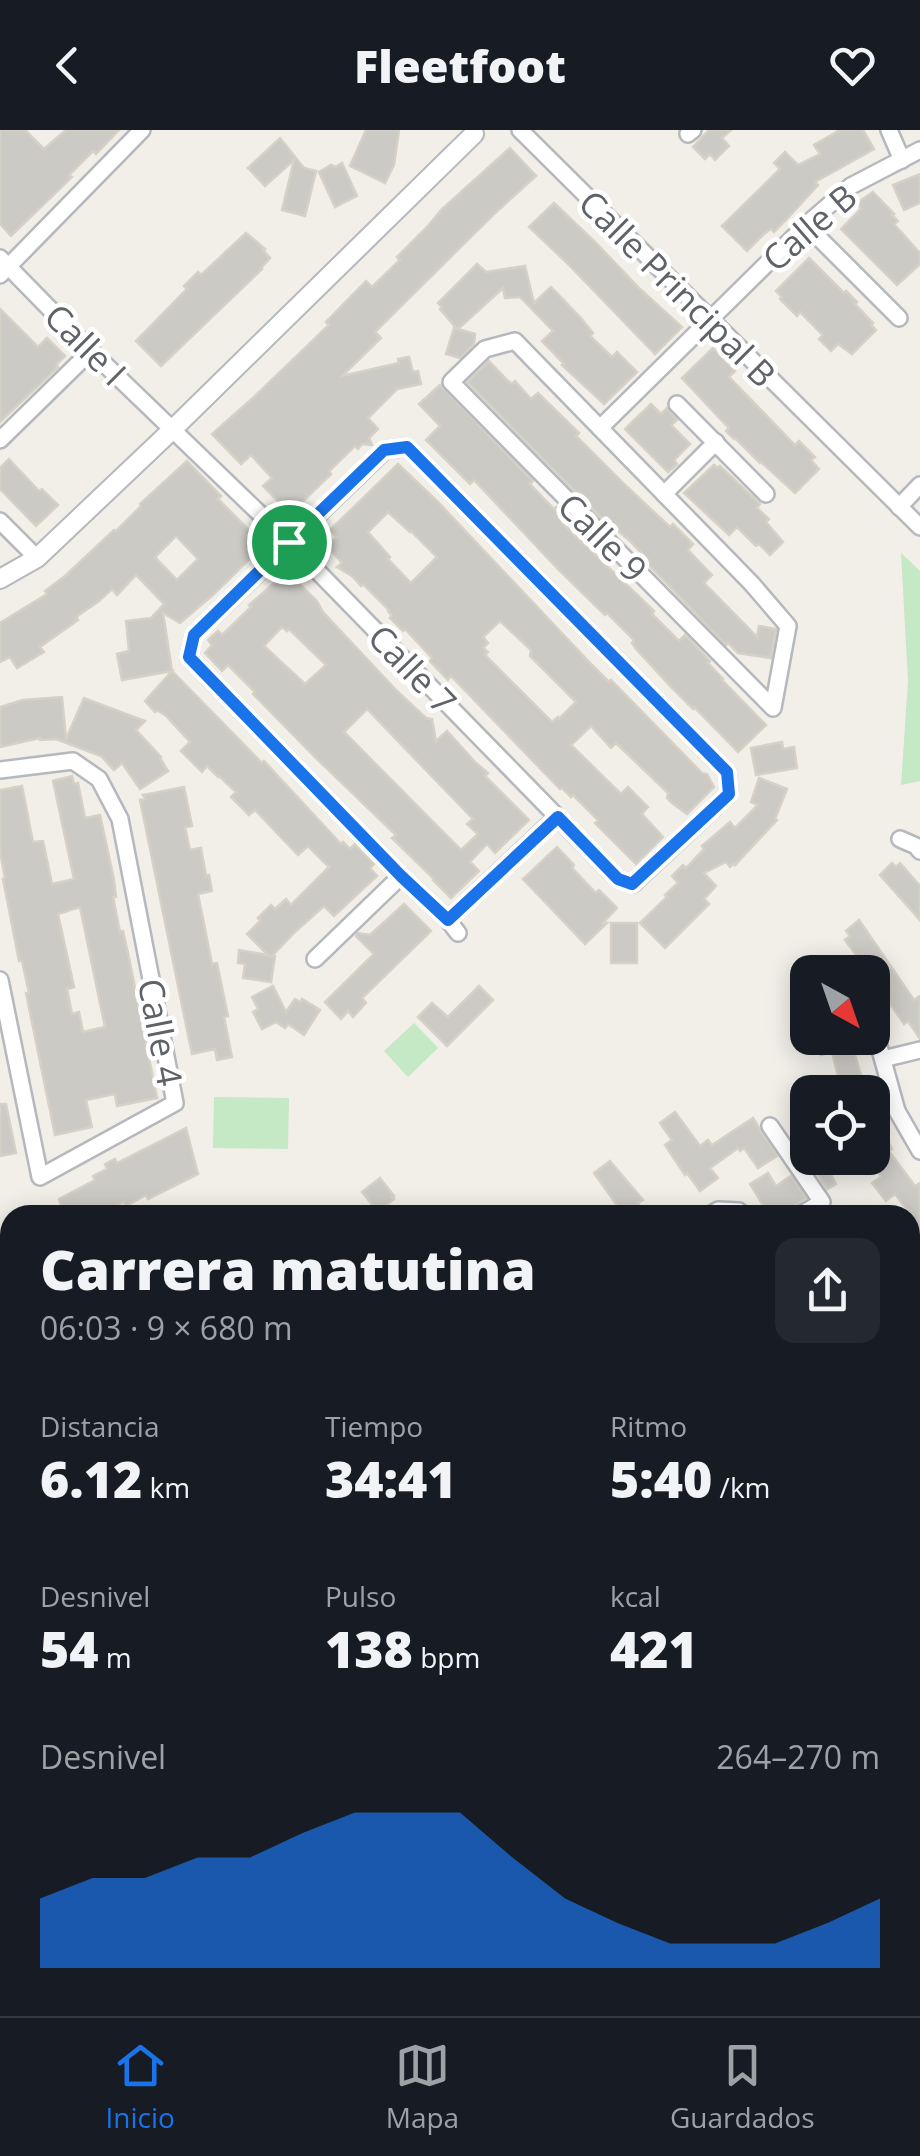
<!DOCTYPE html>
<html lang="es">
<meta charset="utf-8">
<style>
:root{--surface:#171b24;--page:#242831;--text:#f1f3f6;--muted:#9ea1a6;--line:#363941;--accent:#1a73e8}
body{margin:0;font-family:"Open Sans",sans-serif;background:var(--page);color:var(--text);height:100vh;display:flex;flex-direction:column;font-size:38px;white-space:nowrap}
*{box-sizing:border-box;margin:0}
p{font-size:32px;color:var(--muted)}
.icon{flex:none;width:55px;height:55px;fill:none;stroke:currentColor;stroke-width:2;stroke-linecap:round;stroke-linejoin:round}
.map{position:relative;flex:1;overflow:hidden}
.drawer{position:absolute;left:0px;top:1075px;width:920px;height:812px;display:flex;flex-direction:column;background:var(--surface);border-radius:30px 30px 0 0;box-shadow:0 5px 25px #0003}
.drawer>*{flex:none}
.needle{width:65px;rotate:140deg}
.controls{position:absolute;left:790px;top:825px;display:grid;gap:20px}
.controls a{display:grid;place-items:center;width:100px;height:100px;border-radius:20px;background:var(--surface);box-shadow:0 5px 25px #0003;font-size:50px}
.pin{position:absolute;display:grid;place-items:center;width:85px;height:85px;color:#fff;margin:-42px;border:5px solid #fff;border-radius:50%;box-shadow:0 2px 10px #0007}
.round{display:grid;place-items:center;flex:none;width:105px;height:105px;border-radius:20px;background:var(--page)}
.summary{display:flex;align-items:center;justify-content:space-between;height:170px;padding:0 40px}
h1{font-size:55px;font-weight:800;line-height:75px}
.metrics{display:grid;grid-template-columns:repeat(3,1fr);gap:15px;height:170px;padding:10px 40px}
.metrics div{display:grid;align-content:center}
.metrics b{font-size:50px;font-weight:800}
.metrics small{font-size:28px;font-weight:400}
.metrics p{font-size:28px}
.chart{height:280px;padding:20px 40px}
.chart p{display:flex;justify-content:space-between}
.chart svg{width:100%;height:180px;margin-top:10px;fill:var(--accent);opacity:.7}
header{display:flex;justify-content:space-between;align-items:center;height:130px;padding:0 40px;background:var(--surface);font-size:45px;font-weight:800}
.menu{display:flex;justify-content:space-around;align-items:center;height:140px;border-top:2px solid var(--line);background:var(--surface);font-size:28px;color:var(--muted)}
.menu a{display:grid;justify-items:center;gap:5px}
.menu .selected{color:var(--accent)}
.map>svg:first-child{display:block}
</style>
<header><svg class="icon" aria-label="back" viewBox="0 0 24 24"><path d="M15 5l-7 7 7 7"/></svg>Fleetfoot<svg class="icon" aria-label="heart" viewBox="0 0 24 24"><path d="M12 20l-8-8c-3-5 5-10 8-4 3-6 11-1 8 4z"/></svg></header>
<div class="map">
<svg width="920" height="1886" viewBox="0 0 920 1886">
<rect width="100%" height="100%" fill="#f1efe8"/>
<g fill="#c5e8c5">
<polygon points="901,423 920,441 920,651 901,655 908,551"/>
<polygon points="414,893 438,918 408,947 384,921"/>
<polygon points="214,967 289,968 288,1019 213,1018"/>
</g>
<g fill="#cccac5" stroke="#d6d1c6" stroke-width="2.5" fill-rule="evenodd">
<polygon points="0,0 25,0 44,19 66,0 119,0 96,24 93,21 69,45 72,47 11,106 0,94"/>
<polygon points="366,0 399,0 394,35 385,53 350,36"/>
<polygon points="709,0 731,0 722,8 729,16 715,30 710,24 705,29 693,17"/>
<polygon points="840,0 863,0 874,19 815,52 818,55 786,90 774,102 771,99 764,104 747,121 722,96 780,39 774,33 785,22 798,35 820,24 814,15"/>
<polygon points="280,8 304,38 316,41 305,86 282,80 294,30 265,56 248,38"/>
<polygon points="510,18 536,46 493,85 375,202 381,208 342,246 399,233 398,229 409,227 413,242 418,241 421,254 397,259 368,288 378,299 369,308 372,315 362,314 358,319 355,316 329,341 331,344 290,384 263,356 272,348 251,325 241,334 212,304 254,267 329,195 326,192 366,151 372,157 400,130 397,127 427,97 442,79"/>
<polygon points="342,33 357,66 335,77 319,42 331,35 336,37"/>
<polygon points="920,44 920,73 904,80 893,55"/>
<polygon points="873,62 894,84 892,85 898,91 894,94 920,123 920,134 897,155 841,99 861,79 857,73"/>
<polygon points="554,73 596,113 640,159 682,197 655,224 567,133 529,97"/>
<polygon points="246,103 265,119 263,120 270,128 261,138 262,139 161,236 136,211 187,159 184,156 198,142 201,145"/>
<polygon points="809,128 844,163 846,161 857,172 855,174 873,193 871,195 876,200 852,224 838,214 831,221 819,209 823,205 800,182 797,186 780,169 782,167 776,161"/>
<polygon points="477,134 486,142 525,136 534,173 551,157 580,187 593,203 590,206 612,227 617,222 637,242 604,274 562,235 564,234 542,211 553,201 520,167 505,168 503,158 458,199 475,204 474,214 460,228 446,224 454,198 457,199 440,179 442,177 438,173"/>
<polygon points="0,179 38,217 47,208 65,226 56,235 58,237 0,292"/>
<polygon points="713,218 735,241 729,247 795,315 799,311 815,327 811,330 819,339 795,363 761,332 760,333 735,308 734,309 726,301 729,298 724,293 682,248"/>
<polygon points="489,231 507,250 512,254 515,251 531,269 538,263 579,303 576,306 624,354 670,397 673,394 693,414 688,420 712,445 704,453 757,507 759,496 776,499 771,528 738,523 728,513 726,515 647,433 649,431 630,411 617,400 615,402 467,252"/>
<polygon points="440,255 533,351 530,354 547,372 554,379 558,376 567,385 562,393 654,481 652,484 679,511 685,505 710,531 708,533 723,549 722,550 766,595 738,622 694,577 693,579 672,558 636,519 632,513 634,510 607,483 605,485 559,440 474,350 470,354 426,310 440,296 419,274"/>
<polygon points="651,274 661,284 667,278 677,290 671,295 690,314 674,330 677,334 668,342 625,299"/>
<polygon points="9,329 39,361 42,359 58,375 36,396 0,359 0,338"/>
<path d="M187,331L221,366L218,369L264,415L214,464L180,493L163,483L172,541L262,633L264,631L341,714L343,712L350,719L355,714L374,734L370,738L377,746L334,786L324,776L295,802L272,826H275L271,852L243,848L245,834L238,833L239,820L268,825L247,804L260,791L258,788L271,775L275,779L286,769L291,775L329,737L308,716L298,725L255,680L249,685L231,667L236,662L219,646L218,647L207,636L202,642L181,621L190,612L166,586L157,580L155,582L145,571L172,541L122,550L117,524L129,521L126,491L151,488L164,474L136,445L117,465L112,459L99,471L76,487L78,490L40,517L44,522L17,538L10,527L0,532V493L47,464L45,461L65,446L114,400L116,401L141,376L140,374ZM176,406L198,429L177,450L155,427Z"/>
<path d="M398,334L438,372L592,535L609,552L611,550L702,643L707,644L714,657L687,684L672,673L667,668L668,663L616,613L611,618L591,596L571,615L621,664L628,657L648,677L642,684L663,707L636,734L595,693L598,690L573,665L571,667L562,658L560,659L451,546L448,550L430,531L432,528L405,499L403,501L390,488L392,486L388,481L389,480L363,454L361,456L352,446L337,437L342,433L327,416L337,407L330,400ZM388,382L410,402L411,401L437,427L411,453L388,429L390,427L368,402ZM500,491L531,520L530,526L576,572L559,589L558,587L552,592L485,525L488,522L483,518L488,513L483,507Z"/>
<polygon points="714,335 718,338 720,336 760,374 757,378 769,389 766,392 783,412 770,425 759,414 756,416 737,397 729,405 684,363"/>
<path d="M287,442L317,471L323,482L397,561L426,588L432,589L436,611L447,601L476,633L488,643L485,646L529,690L495,723L487,714L470,732L479,741L451,768L433,750L434,749L392,708L396,705L319,631L253,564L255,562L228,535L222,541L205,523L212,515L208,510L218,501L222,505L251,477L249,475ZM282,497L287,501L289,499L326,535L305,554L264,516ZM367,579L473,689L467,694L478,704L461,720L344,602Z"/>
<polygon points="62,567 66,609 84,568 145,591 136,600 161,627 160,628 168,641 140,659 122,633 114,640 101,626 56,609 40,610 40,608 0,617 0,577 23,570"/>
<polygon points="782,612 783,619 794,617 797,638 756,645 751,618"/>
<path d="M72,646L74,654L78,653L85,688L100,685L114,750L116,767H113L120,802L123,801L129,828L157,968L117,976L115,964L86,970L92,997L55,1005L26,863H29L22,831H19L3,749L5,748L0,722V660L22,656L33,712L43,711L52,754L74,749L53,651ZM80,777L105,897L83,902L79,882L72,884L67,859L74,857L58,784Z"/>
<polygon points="759,648 787,659 775,689 777,690 735,735 734,733 730,737 726,732 704,743 716,756 704,769 709,774 665,818 640,793 667,767 665,765 678,753 672,746 683,735 686,738 704,719 702,716 730,692 735,698 758,675 751,672"/>
<polygon points="184,657 192,696 185,697 190,720 201,718 206,746 209,745 212,761 198,764 212,834 217,833 228,886 224,887 232,927 217,930 215,919 192,924 140,670 146,669 143,665"/>
<polygon points="557,717 574,735 572,738 596,763 599,760 617,778 603,793 607,793 585,814 523,749"/>
<polygon points="892,733 896,737 900,733 920,756 920,790 880,745"/>
<polygon points="404,774 431,801 362,868 366,873 353,887 348,881 341,889 325,872 374,824 356,806 358,803 370,805"/>
<polygon points="859,790 914,870 920,866 920,909 908,891 904,894 876,853 872,842 869,842 845,810 850,806 846,801"/>
<rect x="611" y="793" width="26" height="40"/>
<polygon points="273,856 286,882 295,869 300,872 302,869 320,880 304,905 288,894 285,898 276,892 262,899 253,882 258,879 252,867"/>
<polygon points="479,856 493,870 447,916 418,887 432,873 448,887"/>
<polygon points="817,908 850,908 866,962 842,962 832,922 821,925"/>
<polygon points="0,974 6,974 16,1023 0,1026"/>
<polygon points="675,982 700,1016 708,1010 712,1015 753,988 777,1026 758,1038 744,1018 740,1021 738,1018 710,1038 718,1048 700,1061 687,1043 685,1045 665,1015 672,1010 660,993"/>
<polygon points="874,986 882,1009 886,1007 892,1019 889,1021 915,1056 920,1053 920,1097 895,1064 886,1071 872,1053 881,1047 872,1031 872,987"/>
<polygon points="808,996 808,1028 822,1028 836,1054 827,1059 792,1005"/>
<polygon points="186,998 198,1044 148,1069 146,1065 126,1076 124,1072 100,1085 64,1085 59,1069 95,1050 93,1046 107,1039 105,1034 115,1029 117,1033"/>
<polygon points="610,1031 643,1070 638,1073 645,1085 624,1085 594,1043"/>
<polygon points="768,1043 776,1056 791,1046 806,1068 782,1085 769,1085 750,1054"/>
<polygon points="380,1048 394,1066 392,1067 394,1069 378,1082 362,1062"/>
</g>
<g fill="none" stroke-linecap="round" stroke-linejoin="round">
<g stroke="#b5b8bc" stroke-width="20">
<g id="minor">
<polyline points="520,0 920,397"/>
<polyline points="889,0 902,30"/>
<polyline points="688,4 693,0"/>
<polyline points="806,95 899,188"/>
<polyline points="0,128 91,221 289,412 618,749 633,754 729,664 727,642 407,317 385,320 194,505 189,527 401,746 448,790 458,803"/>
<polyline points="0,145 142,0"/>
<polygon points="515,211 752,454 788,496 773,578 451,252 485,219"/>
<polyline points="677,274 766,364"/>
<polyline points="600,298 806,95 851,56 920,20"/>
<polyline points="0,310 91,221"/>
<polyline points="664,364 716,312"/>
<polyline points="899,377 920,355"/>
<polyline points="0,391 37,428"/>
<polyline points="0,640 73,631 99,649 120,689 175,973 40,1047 0,850"/>
<polyline points="900,709 916,716 920,721"/>
<polyline points="448,790 557,687"/>
<polyline points="315,829 401,746"/>
<polyline points="833,836 838,842"/>
<polyline points="872,891 897,981 920,1021"/>
<polyline points="883,929 920,920"/>
<polyline points="770,996 822,1072 800,1085"/>
<polyline points="710,1085 718,1080 739,1081 743,1085"/>
<polyline points="910,1327 920,1342"/>
<polyline points="0,1429 10,1441"/>
<polyline points="0,1526 10,1516"/>
<polyline points="852,1878 862,1886"/>
</g>
</g>
<g stroke="#b5b8bc" stroke-width="22">
<polyline id="tertiary" points="0,449 37,428 173,299 474,4"/>
</g>
<use href="#minor" stroke="#fff" stroke-width="15"/>
<use href="#tertiary" stroke="#fff" stroke-width="18"/>
</g>
<g fill="none" stroke-linecap="round" stroke-linejoin="round">
<g stroke="#fff" stroke-width="20">
<polygon id="route" points="407,317 727,642 729,664 632,754 618,749 558,687 448,790 401,746 189,527 194,505 289,412 384,320"/>
</g>
<use href="#route" stroke="#1a73e8" stroke-width="12"/>
</g>
<g text-anchor="middle" dominant-baseline="central" stroke-width="9" stroke-linejoin="round" paint-order="stroke">
<g font-size="35" fill="#5f6368" stroke="#fff">
<text transform="translate(809 97) rotate(-41)">Calle B</text>
<text transform="translate(678 158) rotate(45)">Calle Principal B</text>
<text transform="translate(86 214) rotate(45)">Calle I</text>
<text transform="translate(603 407) rotate(45)">Calle 9</text>
<text transform="translate(413 539) rotate(46)">Calle 7</text>
<text transform="translate(161 902) rotate(79)">Calle 4</text>
</g>
</g>
</svg>
<div class="controls">
<a><svg class="needle" viewBox="-14 -14 28 28"><path d="M0-13l5 13h-10z" fill="#e53935"/><path d="M0 13l5-13h-10z" fill="#9ea1a6"/></svg></a>
<a><svg class="icon" aria-label="locate" viewBox="0 0 24 24"><circle cx="12" cy="12" r="6"/><path d="M12 2v4M12 18v4M2 12h4M18 12h4"/></svg></a>
</div>
<div class="pin" style="left:289px;top:412px;background:#1e9e55"><svg class="icon" aria-label="arrive" viewBox="0 0 24 24"><path d="M6 21V4h12l-3 4 3 4H6"/></svg></div>
<section class="drawer">
<div class="summary"><div><h1>Carrera matutina</h1><p>06:03 · 9 × 680 m</p></div><a class="round"><svg class="icon" aria-label="share" viewBox="0 0 24 24"><path d="M12 15V3M7 8l5-5 5 5M5 13v7h14v-7"/></svg></a></div>
<div class="metrics">
<div><p>Distancia</p><b>6.12<small> km</small></b></div>
<div><p>Tiempo</p><b>34:41</b></div>
<div><p>Ritmo</p><b>5:40<small> /km</small></b></div>
</div>
<div class="metrics">
<div><p>Desnivel</p><b>54<small> m</small></b></div>
<div><p>Pulso</p><b>138<small> bpm</small></b></div>
<div><p>kcal</p><b>421</b></div>
</div>
<div class="chart"><p><span>Desnivel</span>264–270 m</p>
<svg viewBox="0 0 160 44" preserveAspectRatio="none"><path d="M0 44V27L10 22L20 22L30 17L40 17L50 11L60 6L70 6L80 6L90 17L100 27L110 33L120 38L130 38L140 38L150 33L160 27V44z"/></svg>
</div>
</section>
</div>
<nav class="menu">
<a class="selected"><svg class="icon" aria-label="home" viewBox="0 0 24 24"><path d="M3 11l9-7 9 7M6 9v11h12V9"/></svg>Inicio</a>
<a><svg class="icon" aria-label="map" viewBox="0 0 24 24"><path d="M3 6l6-2 6 2 6-2v14l-6 2-6-2-6 2zM9 4v14M15 6v14"/></svg>Mapa</a>
<a><svg class="icon" aria-label="saved" viewBox="0 0 24 24"><path d="M7 4h10v16l-5-4-5 4z"/></svg>Guardados</a>
</nav>
